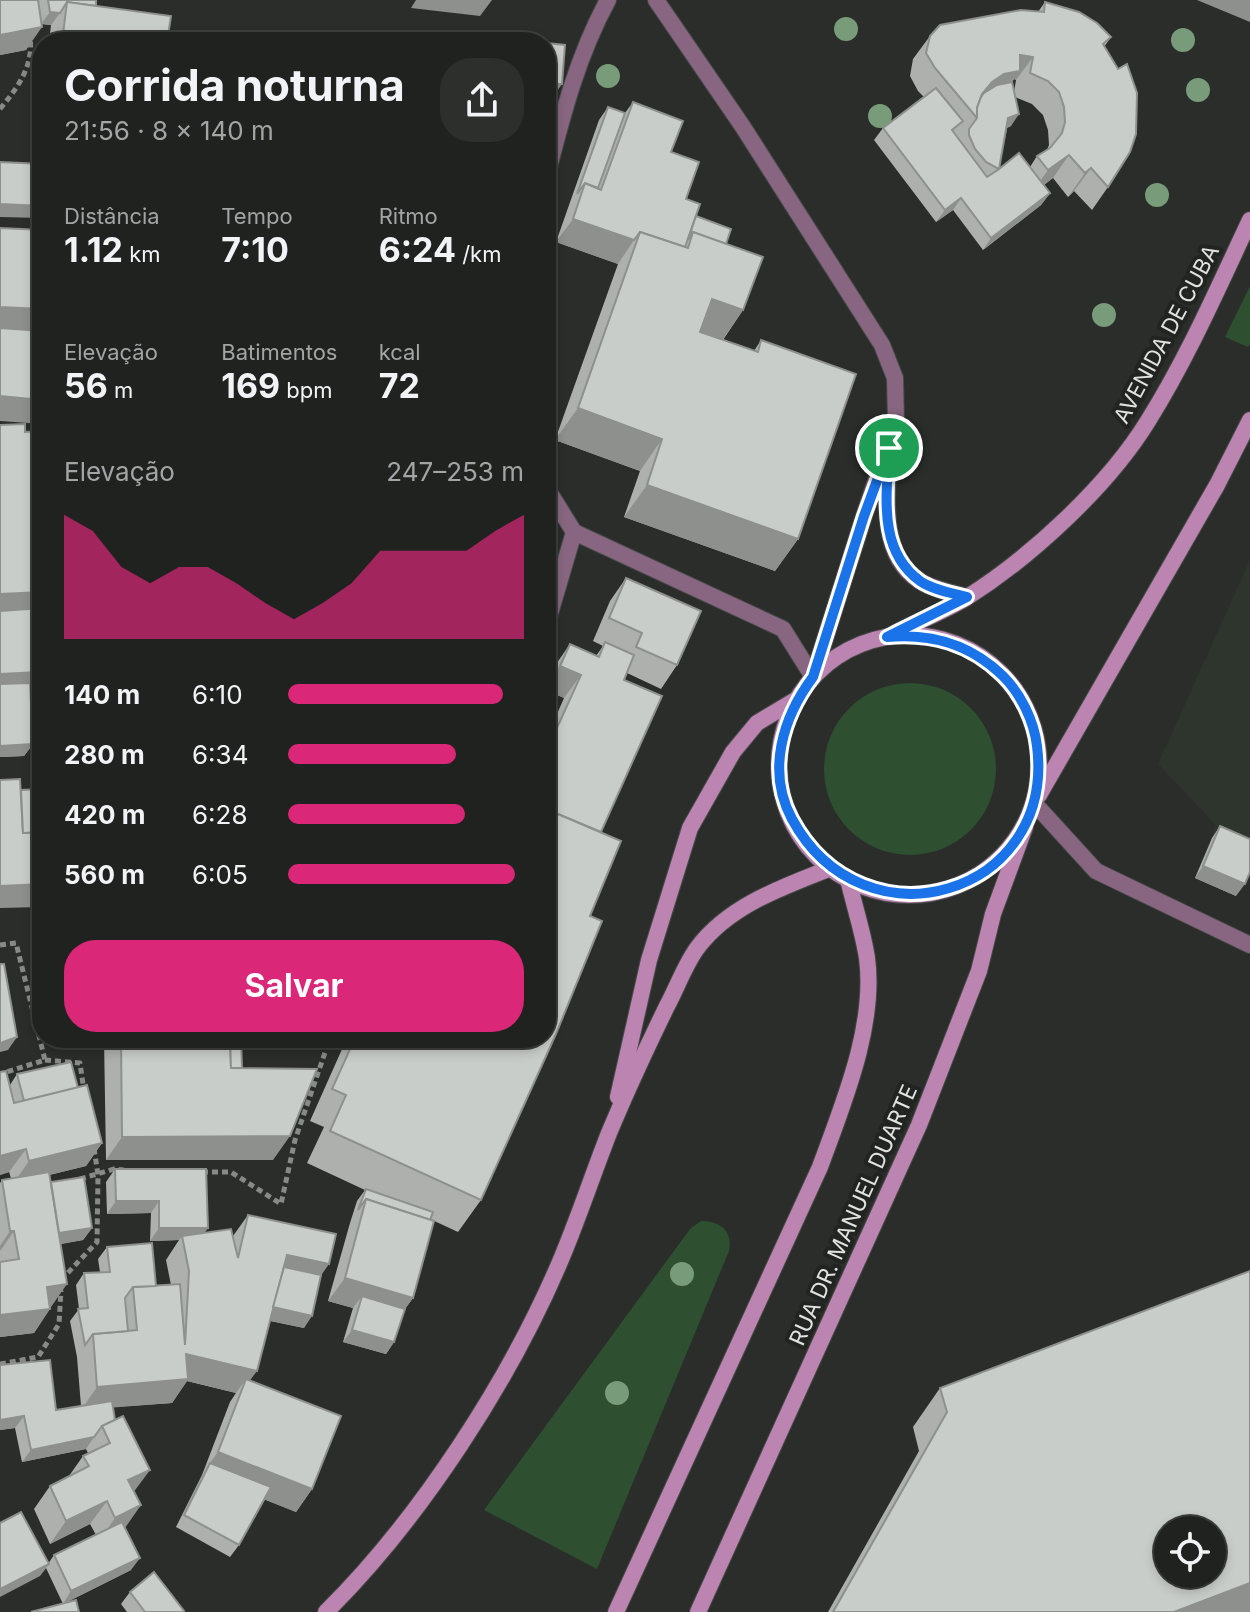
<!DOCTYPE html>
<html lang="pt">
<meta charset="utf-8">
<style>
:root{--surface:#202220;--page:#2d2f2d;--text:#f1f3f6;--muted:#a2a4a5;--line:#3d3f3e;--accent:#db2777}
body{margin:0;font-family:Inter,sans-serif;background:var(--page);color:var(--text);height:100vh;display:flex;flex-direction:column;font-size:30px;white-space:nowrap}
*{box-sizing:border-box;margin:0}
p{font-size:26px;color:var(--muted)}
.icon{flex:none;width:44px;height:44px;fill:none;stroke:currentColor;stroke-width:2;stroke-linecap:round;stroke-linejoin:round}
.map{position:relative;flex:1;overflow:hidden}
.side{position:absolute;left:32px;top:32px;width:524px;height:1016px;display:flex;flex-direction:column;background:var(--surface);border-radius:32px;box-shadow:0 4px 12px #0003,0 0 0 2px var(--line)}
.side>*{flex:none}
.fabs{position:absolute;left:1154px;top:1516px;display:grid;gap:16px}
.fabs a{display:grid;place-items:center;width:72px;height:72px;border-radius:50%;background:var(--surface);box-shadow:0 4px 12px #0003,0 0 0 2px var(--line);font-size:40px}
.pin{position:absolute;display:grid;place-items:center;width:68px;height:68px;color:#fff;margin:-34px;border:4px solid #fff;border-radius:50%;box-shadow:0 2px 8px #0007}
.round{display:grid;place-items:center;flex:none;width:84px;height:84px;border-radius:32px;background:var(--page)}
.summary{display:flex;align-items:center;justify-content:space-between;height:136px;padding:0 32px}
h1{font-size:44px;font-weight:700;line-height:60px}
.stats{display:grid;grid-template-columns:repeat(3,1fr);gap:12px;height:136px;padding:8px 32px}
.stats div{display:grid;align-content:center}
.stats b{font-size:34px;font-weight:700}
.stats small{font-size:22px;font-weight:400}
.stats p{font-size:22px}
.chart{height:224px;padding:16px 32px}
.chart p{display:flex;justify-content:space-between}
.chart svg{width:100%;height:144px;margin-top:8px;fill:var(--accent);opacity:.7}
.cta{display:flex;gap:16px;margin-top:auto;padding:16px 32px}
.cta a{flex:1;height:92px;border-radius:32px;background:var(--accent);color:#fff;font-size:32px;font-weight:700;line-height:92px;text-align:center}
ul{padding:0 32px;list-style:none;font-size:26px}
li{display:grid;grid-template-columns:128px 96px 1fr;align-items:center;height:60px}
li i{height:20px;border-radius:10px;background:var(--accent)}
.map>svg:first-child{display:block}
</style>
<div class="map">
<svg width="1250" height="1612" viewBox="0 0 1250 1612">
<rect width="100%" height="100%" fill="#2a2d2a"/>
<polygon fill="#2d352d" points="1250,560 1250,855 1212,838 1215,824 1158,764"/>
<g fill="#2e4f30">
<polygon points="1250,286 1250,344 1248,347 1225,337"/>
<circle cx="910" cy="769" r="86"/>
<path d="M701,1221C720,1221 733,1231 729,1251L597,1569L484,1510L690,1229Z"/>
</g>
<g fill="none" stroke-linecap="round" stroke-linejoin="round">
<g stroke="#474a47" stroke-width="18">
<polyline id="lane" points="1034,803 1096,871 1250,945"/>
</g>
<g stroke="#474a47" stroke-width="18">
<g id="street">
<polyline points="656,0 743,127 882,345 895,378 896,422 864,516 813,677"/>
<path d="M546,179C562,117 577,57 608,0"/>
<path d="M888,463C887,504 880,561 925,584C938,590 953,593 967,597"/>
<polyline points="546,487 574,532 546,627"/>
<polyline points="574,532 783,629 813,677"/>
</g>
</g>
<g stroke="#474a47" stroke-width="18">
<g id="secondary">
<path d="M895,633C919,621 944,611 966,598C1031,557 1108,486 1148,421C1188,357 1218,288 1250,220"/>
<circle cx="909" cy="765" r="130"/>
<polyline points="1039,795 1217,485 1250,420"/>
<polyline points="618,1097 649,960 690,828 733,752 757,723 797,699"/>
<path d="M326,1612C420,1519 511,1379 562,1257C579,1216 593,1174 609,1133C627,1090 647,1047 667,1006C677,988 685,964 698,947C730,905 783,887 831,868"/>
<path d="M616,1612L820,1167C843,1104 876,1026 867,958C863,932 854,905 848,879"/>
<polyline points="698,1612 919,1125 979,971 993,914 1025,827"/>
</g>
</g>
<g stroke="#878a87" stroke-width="5" stroke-dasharray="6 4" stroke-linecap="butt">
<path d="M0,109C18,87 34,66 30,36"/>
<polyline points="0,945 16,943 45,1060 0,1074"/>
<polyline points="45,1060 80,1063 84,1091"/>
<polyline points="202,1172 231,1172 281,1204 295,1140 330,1038"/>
<polyline points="80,1179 114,1169 124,1170"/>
<polyline points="61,1280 97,1242 98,1175 94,1148"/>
<polyline points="0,1364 38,1357 59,1324 61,1290"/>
</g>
<use href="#lane" stroke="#886681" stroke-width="16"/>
<use href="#street" stroke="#886681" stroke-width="16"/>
<use href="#secondary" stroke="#bc85b1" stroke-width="16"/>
</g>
<g fill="#789b79">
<circle cx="846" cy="29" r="12"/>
<circle cx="1183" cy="40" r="12"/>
<circle cx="608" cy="76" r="12"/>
<circle cx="1198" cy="90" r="12"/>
<circle cx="880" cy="116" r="12"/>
<circle cx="1157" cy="195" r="12"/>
<circle cx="1104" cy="315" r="12"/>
<circle cx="682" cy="1274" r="12"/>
<circle cx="617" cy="1393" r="12"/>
</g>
<g fill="#adb0ad" fill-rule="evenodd">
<polygon points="0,0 96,0 96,6 167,42 49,42 51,25 42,24 26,50 0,55"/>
<path d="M1045,2L1111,37L1104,47L1108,187L1092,210L1074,191L1068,197L1053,178L1044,185L1050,193L1041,205L983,250L953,210L936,222L874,140L883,128L924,97L918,91L910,76L913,59L930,36L1038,12ZM1014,79L1016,80L1014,92L1012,82ZM1015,97L1032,104L1043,115L1048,130L1049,145L1047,150L1037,156L1030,167L999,169L1007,128L1011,126Z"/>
<polygon points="633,102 671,152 686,199 696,216 726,244 743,310 723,340 754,351 761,340 798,539 775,571 624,517 640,471 555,440 618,264 556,242 599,120 608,107 625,113"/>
<polygon points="0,425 25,432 42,725 32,726 33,744 24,756 0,757"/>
<polygon points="626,578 701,611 677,665 661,689 627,673 624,680 662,696 601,832 621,841 590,916 602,921 556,1034 481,1200 458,1232 430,1219 430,1220 434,1221 413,1298 405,1309 394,1342 386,1354 343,1342 353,1308 328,1301 350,1223 357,1201 365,1190 307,1163 324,1127 310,1121 347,1038 546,1038 546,739 564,698 546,690 546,684 554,667 570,644 596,656 603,646 593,641 610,601"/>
<polygon points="1220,826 1236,896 1195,878 1212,838"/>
<polygon points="104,1038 241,1038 242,1068 273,1160 106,1160"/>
<polygon points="0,1072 10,1085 17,1074 78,1088 102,1143 86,1166 49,1175 51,1182 92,1228 83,1240 61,1244 51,1307 34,1333 0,1337 0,1183 2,1180 11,1178 9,1172 0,1175"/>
<polygon points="115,1169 208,1228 204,1233 233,1236 248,1215 321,1275 304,1328 270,1321 250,1380 312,1489 296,1512 264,1499 239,1545 230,1557 176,1527 202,1475 230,1402 236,1393 187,1381 172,1403 113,1407 115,1420 134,1492 125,1528 131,1570 63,1604 46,1568 40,1576 54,1555 96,1535 90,1524 50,1544 34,1509 50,1486 69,1476 83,1456 88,1453 86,1449 22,1462 15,1428 0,1430 0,1365 56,1410 81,1406 77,1357 70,1321 79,1309 76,1285 84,1273 100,1272 98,1259 107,1247 156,1286 171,1285 166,1260 179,1240 150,1241 151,1213 107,1214 106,1182"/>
<polygon points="1250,1271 1250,1612 828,1612 919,1451 913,1427 940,1388"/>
<polygon points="130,1592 184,1612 127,1612 121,1604"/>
</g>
<g fill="#8d908d">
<polygon points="416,0 492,0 480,16 411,8"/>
<polygon points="1197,0 1250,0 1250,22"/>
<polygon points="50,12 60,13 51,25 41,24"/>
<polygon points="42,27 26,50 0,55 0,35"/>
<polygon points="1020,55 1033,57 1016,80 1014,79 1004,94 974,105 992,82"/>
<polygon points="548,84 562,84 546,107"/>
<polygon points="1019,114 1011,126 1000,130 1008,118"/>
<polygon points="1069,155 1053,178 1032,193 1048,170"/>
<polygon points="1091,168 1074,191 1068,197 1085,173"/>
<polygon points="1050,193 1041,205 983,250 991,238"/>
<polygon points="961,198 953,210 936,222 945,210"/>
<polygon points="0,204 42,206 42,218 0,217"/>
<polygon points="573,219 634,240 618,264 556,242"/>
<polygon points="712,299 743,310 721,342 689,331"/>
<polygon points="0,307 42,309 42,333 0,331"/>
<polygon points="0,396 42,400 42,424 0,421"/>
<polygon points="578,408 662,439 640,471 555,440"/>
<polygon points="647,485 798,539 775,571 624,517"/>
<polygon points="42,592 42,614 0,616 0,594"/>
<polygon points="560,666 581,675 564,698 546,690 546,685"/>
<polygon points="38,672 21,695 0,696 0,674"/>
<polygon points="39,703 42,703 42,725 23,726"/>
<polygon points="33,744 24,756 0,757 0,746"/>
<polygon points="1203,866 1245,884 1236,896 1195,878"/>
<polygon points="42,884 42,907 0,908 0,886"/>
<polygon points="17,1037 8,1050 0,1052 0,1043"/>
<polygon points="67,1038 86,1038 64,1041"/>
<polygon points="290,1136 273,1160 106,1160 122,1137"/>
<polygon points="102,1143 86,1166 13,1184 29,1161"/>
<polygon points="26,1149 9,1172 0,1175 0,1156"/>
<polygon points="116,1201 159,1201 151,1213 107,1214"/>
<polygon points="92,1228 83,1240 41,1247 50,1234"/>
<polygon points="159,1228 208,1228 199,1240 182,1236 179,1240 150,1241"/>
<polygon points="10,1231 14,1231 0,1251 0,1246"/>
<polygon points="287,1255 329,1264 313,1287 276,1279"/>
<polygon points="345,1278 413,1298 396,1321 362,1296 353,1308 328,1301"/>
<polygon points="67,1284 51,1307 30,1310 47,1287"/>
<polygon points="270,1307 312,1316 304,1328 262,1319"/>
<polygon points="50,1309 34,1333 0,1337 0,1315"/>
<polygon points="352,1330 394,1342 386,1354 343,1342"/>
<polygon points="186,1354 257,1371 240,1394 246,1379 236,1393 187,1381 172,1403 81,1410 97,1387"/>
<polygon points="24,1416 15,1428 0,1430 0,1420"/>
<polygon points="94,1437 86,1449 22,1462 31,1450"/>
<polygon points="218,1452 312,1489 296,1512 204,1476 210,1463"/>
<polygon points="150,1470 133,1493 128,1480"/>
<polygon points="107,1501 90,1524 50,1544 66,1521"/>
<polygon points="141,1505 125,1528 99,1541 115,1518"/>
<polygon points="140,1558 131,1570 63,1604 71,1591"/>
<polygon points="49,1564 40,1576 0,1597 0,1589"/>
<polygon points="1250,1583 1250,1612 1174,1612"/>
</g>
<g fill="#c9cdc9" stroke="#8d908d" stroke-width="2" fill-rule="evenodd">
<polygon points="0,0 38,0 42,27 0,35"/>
<polygon points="48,0 96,0 96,6 67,2 60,13 50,12"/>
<polygon points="67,2 171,16 167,42 62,42"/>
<polygon points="1045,2 1079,12 1097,23 1111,37 1103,44 1118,69 1127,64 1137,93 1136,134 1130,152 1108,187 1091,168 1085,173 1069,155 1048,170 1037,156 1050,148 1062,133 1065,122 1064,107 1059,92 1048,81 1030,73 1033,57 1020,55 1020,71 1004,74 992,82 982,94 977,108 977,118 935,68 926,53 930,36 940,25 1021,10 1044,12"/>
<polygon points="459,36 506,40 506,42 459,42"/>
<polygon points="546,43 565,45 562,84 548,84 546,111"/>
<polygon points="1012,82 1019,114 1008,118 999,169 1019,153 1050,193 991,238 961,198 945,210 883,128 936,88 963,121 952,130 987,177 999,169 986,162 975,149 969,135 969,129 977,118 977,108 981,97 984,93 997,85"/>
<polygon points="633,102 683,121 671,152 699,162 686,199 700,204 685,247 640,232 634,240 573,219 585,183 601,190"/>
<polygon points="608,107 625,113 598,188 585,183 577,194"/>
<polygon points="0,162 42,164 42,206 0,204"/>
<polygon points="696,216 731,229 726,244 693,232 688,240"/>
<polygon points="0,228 42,230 42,309 0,307"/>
<polygon points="640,232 688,248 693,232 763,257 743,310 712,299 700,332 758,352 761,340 856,374 798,539 647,485 662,439 578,408"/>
<polygon points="0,328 42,331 42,400 0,396"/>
<polygon points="25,424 25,432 42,431 42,592 0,594 0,425"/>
<polygon points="626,578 701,611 677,665 636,647 642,633 609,618"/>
<polygon points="42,608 42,703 39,703 38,672 0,674 0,611"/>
<polygon points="605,642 634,655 624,680 662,696 601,832 546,809 546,752 581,675 560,666 570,644 599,657"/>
<polygon points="30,683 33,744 0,746 0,684"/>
<polygon points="20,779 23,833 42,832 42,884 0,886 0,780"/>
<polygon points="42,789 42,832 23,833 21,790"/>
<polygon points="546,809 621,841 590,916 602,921 556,1034 481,1200 330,1131 346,1095 332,1089 355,1038 546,1038 546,842 548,836 546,836"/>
<polygon points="1220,826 1250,839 1250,872 1245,884 1203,866"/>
<polygon points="0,964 4,964 17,1037 0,1043"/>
<polygon points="121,1038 230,1038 231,1068 317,1069 290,1136 122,1137"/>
<polygon points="230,1038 241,1038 242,1068 231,1068"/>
<polygon points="71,1062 78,1088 24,1101 17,1074"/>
<polygon points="6,1071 14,1103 87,1085 102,1143 29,1161 26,1149 0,1156 0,1072"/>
<polygon points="115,1169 206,1169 208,1228 159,1228 159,1201 116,1201"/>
<polygon points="49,1172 67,1284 47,1287 50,1309 0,1315 0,1262 19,1259 14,1231 10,1231 2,1180"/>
<polygon points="84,1177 92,1228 59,1233 51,1182"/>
<polygon points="366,1189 433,1212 430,1220 366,1199 358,1210"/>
<polygon points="366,1199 434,1221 413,1298 345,1278"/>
<polygon points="248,1215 336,1234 329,1264 287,1255 257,1371 186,1354 188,1379 97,1387 93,1334 137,1330 133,1287 180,1284 185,1345 189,1271 182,1236 231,1229 238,1258"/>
<polygon points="152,1243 156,1286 133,1287 125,1298 128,1331 93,1334 85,1345 78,1309 88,1308 84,1273 110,1272 107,1247"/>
<polygon points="284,1267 321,1275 312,1316 273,1307"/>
<path d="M1250,1271V1583L1174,1612H833L947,1412L940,1388ZM1168,1530H1212V1574H1168Z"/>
<polygon points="362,1296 405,1309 394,1342 352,1330"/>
<polygon points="50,1360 56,1410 112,1401 115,1420 102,1426 94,1437 31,1450 24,1416 0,1420 0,1365"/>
<polygon points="246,1379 341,1416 312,1489 218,1452"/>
<polygon points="123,1416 150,1470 128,1480 141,1505 115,1518 107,1501 66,1521 50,1486 89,1466 83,1456 110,1443 102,1426"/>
<polygon points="210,1463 271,1487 239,1545 184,1515"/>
<polygon points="21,1512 49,1564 0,1589 0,1523"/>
<polygon points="122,1522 140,1558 71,1591 54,1555"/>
<polygon points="154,1572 184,1611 183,1612 145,1612 130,1592"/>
<polygon points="76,1600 79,1612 31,1612"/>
</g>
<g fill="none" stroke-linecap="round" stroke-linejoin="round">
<g stroke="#fff" stroke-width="16">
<path id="route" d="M889,448C887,494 877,550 920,581C933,590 952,593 967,597L887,637C932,633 970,644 1003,676C1021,694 1034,721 1037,746C1056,895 864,952 792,819C766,771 783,717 813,677L864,516Z"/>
</g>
<use href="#route" stroke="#1a73e8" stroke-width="10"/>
</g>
<g text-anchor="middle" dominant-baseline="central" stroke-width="8" stroke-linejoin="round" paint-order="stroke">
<g font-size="22" fill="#e1e3e1" stroke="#212421">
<text transform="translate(1166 334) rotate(-62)">AVENIDA DE CUBA</text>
<text transform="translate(853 1215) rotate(-66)">RUA DR. MANUEL DUARTE</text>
</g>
</g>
</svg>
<div class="fabs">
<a><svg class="icon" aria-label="locate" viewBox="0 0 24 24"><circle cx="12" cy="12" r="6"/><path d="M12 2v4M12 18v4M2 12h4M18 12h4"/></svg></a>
</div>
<div class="pin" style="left:889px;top:448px;background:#1e9e55"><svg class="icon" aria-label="arrive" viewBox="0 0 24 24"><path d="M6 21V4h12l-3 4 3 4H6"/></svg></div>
<section class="side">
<div class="summary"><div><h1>Corrida noturna</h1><p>21:56 · 8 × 140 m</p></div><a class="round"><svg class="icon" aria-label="share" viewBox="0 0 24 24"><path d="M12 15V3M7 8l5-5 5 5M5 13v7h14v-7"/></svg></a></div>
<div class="stats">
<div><p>Distância</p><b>1.12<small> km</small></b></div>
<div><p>Tempo</p><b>7:10</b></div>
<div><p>Ritmo</p><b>6:24<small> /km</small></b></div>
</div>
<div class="stats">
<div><p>Elevação</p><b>56<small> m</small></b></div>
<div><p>Batimentos</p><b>169<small> bpm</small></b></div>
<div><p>kcal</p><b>72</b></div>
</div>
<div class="chart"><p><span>Elevação</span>247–253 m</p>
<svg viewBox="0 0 160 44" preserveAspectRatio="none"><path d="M0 44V6L10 11L20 22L30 27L40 22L50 22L60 27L70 33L80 38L90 33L100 27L110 17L120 17L130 17L140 17L150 11L160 6V44z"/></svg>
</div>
<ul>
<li><b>140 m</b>6:10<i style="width:91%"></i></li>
<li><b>280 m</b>6:34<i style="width:71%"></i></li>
<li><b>420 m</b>6:28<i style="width:75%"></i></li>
<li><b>560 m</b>6:05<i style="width:96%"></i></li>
</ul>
<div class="cta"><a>Salvar</a></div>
</section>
</div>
